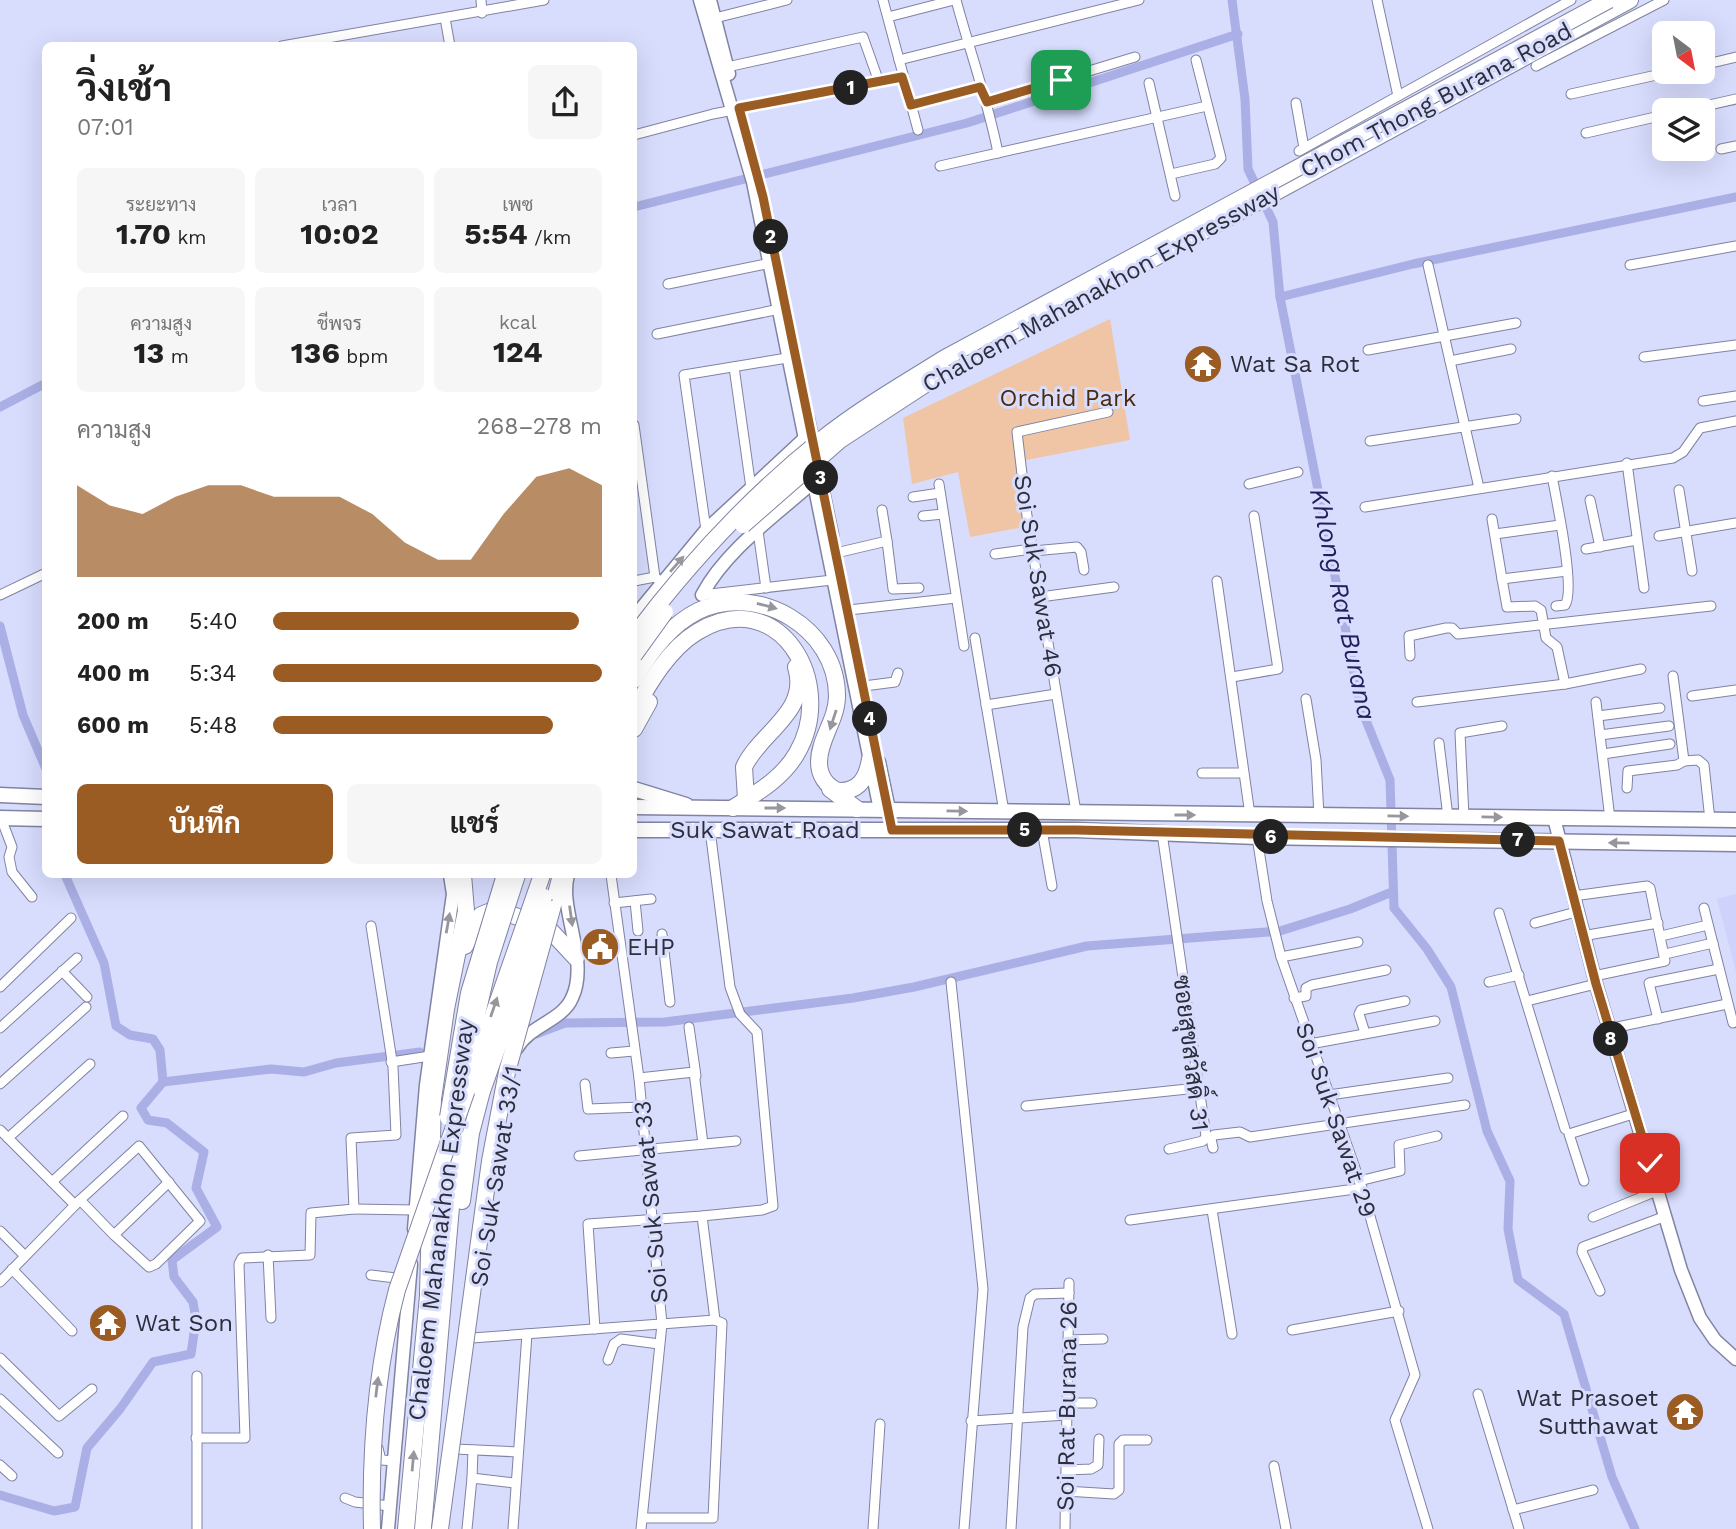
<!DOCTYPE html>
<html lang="th">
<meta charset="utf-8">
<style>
:root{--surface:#fff;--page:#f6f6f6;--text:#222;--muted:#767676;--accent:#9b5c23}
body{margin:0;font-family:"Work Sans",Sarabun,sans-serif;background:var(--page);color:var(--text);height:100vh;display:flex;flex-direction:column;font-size:26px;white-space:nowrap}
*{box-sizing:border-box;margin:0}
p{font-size:23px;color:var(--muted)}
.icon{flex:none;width:38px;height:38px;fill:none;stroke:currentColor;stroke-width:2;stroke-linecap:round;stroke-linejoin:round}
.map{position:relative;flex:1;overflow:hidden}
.sheet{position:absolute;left:42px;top:42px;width:595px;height:836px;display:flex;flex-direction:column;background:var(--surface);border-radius:10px;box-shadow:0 7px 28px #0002}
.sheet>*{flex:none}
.needle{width:46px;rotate:148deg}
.controls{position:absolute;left:1652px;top:21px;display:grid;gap:14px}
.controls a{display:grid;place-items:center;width:63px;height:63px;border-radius:10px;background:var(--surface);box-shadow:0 7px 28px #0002;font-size:35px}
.pin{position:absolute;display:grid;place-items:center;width:60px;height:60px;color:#fff;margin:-30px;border-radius:14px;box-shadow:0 4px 10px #0006}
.km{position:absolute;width:35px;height:35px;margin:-18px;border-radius:50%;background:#222;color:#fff;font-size:19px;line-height:35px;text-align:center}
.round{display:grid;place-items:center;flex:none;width:74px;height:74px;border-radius:10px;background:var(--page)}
.summary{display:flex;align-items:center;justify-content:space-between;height:119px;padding:0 35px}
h1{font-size:38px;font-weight:700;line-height:52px}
.figures{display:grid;grid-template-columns:repeat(3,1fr);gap:10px;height:119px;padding:7px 35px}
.figures div{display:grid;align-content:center;border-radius:10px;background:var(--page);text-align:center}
.figures b{font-size:30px;font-weight:700}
.figures small{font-size:19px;font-weight:400}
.figures p{font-size:19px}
.chart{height:196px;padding:14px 35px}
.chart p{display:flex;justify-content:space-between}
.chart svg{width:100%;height:126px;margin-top:7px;fill:var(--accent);opacity:.7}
.button{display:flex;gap:14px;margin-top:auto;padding:14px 35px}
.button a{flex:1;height:80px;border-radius:10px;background:var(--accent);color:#fff;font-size:28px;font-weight:700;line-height:80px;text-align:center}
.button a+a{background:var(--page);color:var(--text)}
ul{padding:0 35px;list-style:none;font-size:23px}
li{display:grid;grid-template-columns:112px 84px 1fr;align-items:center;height:52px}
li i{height:18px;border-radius:9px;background:var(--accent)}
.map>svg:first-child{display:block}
</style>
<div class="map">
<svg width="1736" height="1529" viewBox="0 0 1736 1529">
<rect width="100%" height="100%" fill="#d8dcfd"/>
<polygon fill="#cfd3fc" points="1736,894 1736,972 1717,899"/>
<polygon fill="#efc5a5" points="1110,319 1130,440 1016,462 1024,527 970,537 958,472 912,484 903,418"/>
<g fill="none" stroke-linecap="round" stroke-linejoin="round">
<g stroke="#aaafe5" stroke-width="9">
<polyline points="1232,0 1245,99 1248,169 1273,222 1280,297 1361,708 1390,780 1394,908 1427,949 1451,987 1487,1131 1510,1181 1508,1229 1518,1280 1564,1314 1612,1477 1635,1529"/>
<polyline points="634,207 967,123 1238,34"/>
<polyline points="1280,297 1413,264 1736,197"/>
<polyline points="0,407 46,383"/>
<polyline points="0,626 23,715 46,769"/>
<polyline points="65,875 104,963 116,1026 130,1035 153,1039 160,1050 163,1082"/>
<polyline points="536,1034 565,1023 665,1022 853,998 914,987 1087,946 1280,931 1350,909 1392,892"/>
<polyline points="163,1082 271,1069 304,1072 336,1063 420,1052"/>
<polyline points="0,1495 54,1511 75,1507 87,1448 120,1409 153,1362 191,1354 196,1319 193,1302 174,1277 172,1260 217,1227 196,1188 204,1152 167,1123 148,1120 141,1108 163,1082"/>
</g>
<g stroke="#8083a2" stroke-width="11">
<g id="street">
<polyline points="481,0 482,13"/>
<polyline points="883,0 918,130"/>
<path d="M956,0C970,52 988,101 998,153"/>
<polyline points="1377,0 1398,96"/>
<polyline points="888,17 954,0"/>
<polyline points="445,18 450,46"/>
<polyline points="711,19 787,0"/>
<polyline points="282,46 544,0"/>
<polyline points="899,60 1139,0"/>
<polyline points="1703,65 1736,57"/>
<polyline points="1536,66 1664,0"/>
<polyline points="727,67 863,37 879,82"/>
<polyline points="1149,83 1175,196"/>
<polyline points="1571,94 1670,72"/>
<polyline points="987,102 1135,57"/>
<polyline points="1296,103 1304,148"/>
<polyline points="911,105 980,87"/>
<polyline points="1687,110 1736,99"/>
<polyline points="1586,133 1664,115"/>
<polyline points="634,135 713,114 902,77"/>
<polyline points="1721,149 1736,146"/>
<polyline points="1299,151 1571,0"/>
<polyline points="940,166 1207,106"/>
<polyline points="1171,174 1215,164 1221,158 1196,60"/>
<polyline points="1428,265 1479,488"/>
<polyline points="1630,265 1736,246"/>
<polyline points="668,284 776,262"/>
<polyline points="657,334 785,308"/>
<polyline points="1368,350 1516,323"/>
<polyline points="1644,357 1736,345"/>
<polyline points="1450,361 1511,349"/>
<polyline points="734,367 751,488"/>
<polyline points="1703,401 1736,396"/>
<polyline points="634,425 655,577 661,582"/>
<polyline points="1370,441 1516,419"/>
<polyline points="1627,463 1644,588"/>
<path d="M1552,476C1556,498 1576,590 1565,605L1556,606"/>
<polyline points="939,484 964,646"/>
<polyline points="1249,484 1298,472"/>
<polyline points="1679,490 1692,571"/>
<polyline points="913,497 940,493"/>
<polyline points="1590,500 1600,547"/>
<polyline points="1365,507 1673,458 1683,452 1700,428 1736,421"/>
<polyline points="923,516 943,514"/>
<polyline points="1492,519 1502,579 1567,571"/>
<polyline points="706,530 684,375 793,357"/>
<polyline points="758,531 766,588"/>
<polyline points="1495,534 1560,525"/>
<polyline points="1659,536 1736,523"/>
<polyline points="887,541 893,589 919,588"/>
<polyline points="1586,549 1637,540"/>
<polyline points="1033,551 1077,547 1081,552 1084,570"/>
<polyline points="836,553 887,541 882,510"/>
<polyline points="995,554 1032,549"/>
<polyline points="1502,579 1507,607 1535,606 1541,610 1546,638 1557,647 1565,684"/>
<polyline points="634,581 655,577"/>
<polyline points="1217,581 1250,815"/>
<polyline points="0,595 46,573"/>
<polyline points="702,595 841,579"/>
<polyline points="1040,597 1114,587"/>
<polyline points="840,611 956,598"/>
<polyline points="975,638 1004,812"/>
<polyline points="1410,656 1409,636 1446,628 1452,628 1458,634 1711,606"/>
<polyline points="1673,676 1684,761 1698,760 1704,765 1710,820"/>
<polyline points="1232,677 1278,669 1254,516"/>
<polyline points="864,686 895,682 898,673"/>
<polyline points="1692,696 1736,690"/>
<polyline points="1306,699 1316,760 1319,816"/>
<polyline points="1417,702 1565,684 1641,669"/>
<polyline points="1596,702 1610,819"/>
<polyline points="986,705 1056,694"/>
<polyline points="1598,716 1660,708"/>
<polyline points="1600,735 1669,726"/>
<polyline points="1439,743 1448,817"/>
<polyline points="1603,754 1670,744"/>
<polyline points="1202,773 1243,773"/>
<polyline points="1627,788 1628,771 1677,765 1684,761"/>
<polyline points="1076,812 1027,516 1017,432 1108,412"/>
<polyline points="1464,817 1460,733 1502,726"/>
<polyline points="1,818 12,847 9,857 12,872 32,897"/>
<polyline points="1042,830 1052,886"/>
<polyline points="1162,833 1206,1136 1203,1141 1169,1149"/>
<polyline points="1257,837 1267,901 1281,957 1362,1188 1415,1375 1395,1420 1428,1529"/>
<polyline points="611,875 639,1078 662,1324 641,1529"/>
<polyline points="1573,896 1647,886 1650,888 1665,961 1594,976"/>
<polyline points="635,901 638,931"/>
<polyline points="614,903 651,899"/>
<polyline points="1704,908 1733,1023"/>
<polyline points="1499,913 1565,1129"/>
<polyline points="1535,923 1576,912"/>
<polyline points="662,934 670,1002"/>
<polyline points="1582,936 1658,923"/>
<polyline points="1661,936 1708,925"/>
<polyline points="1665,954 1713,943"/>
<polyline points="1281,957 1358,942"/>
<polyline points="62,971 87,997"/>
<polyline points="951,982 983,1289 964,1529"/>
<polyline points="1489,982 1519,975"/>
<polyline points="0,987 71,918"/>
<polyline points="1294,998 1306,996 1306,988 1312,985 1386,970"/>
<polyline points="1527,1001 1596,984"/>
<polyline points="1658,1019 1649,983 1719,969"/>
<polyline points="689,1027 696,1076"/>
<polyline points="0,1028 77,958"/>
<polyline points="1608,1029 1727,1004"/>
<polyline points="1365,1033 1359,1014 1361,1010 1405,1001"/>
<polyline points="1310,1044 1435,1021"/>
<polyline points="611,1053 634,1051"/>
<polyline points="391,1062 430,1056"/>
<polyline points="639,1078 694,1072 703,1144"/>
<polyline points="0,1084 86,1007"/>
<polyline points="585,1084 588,1109 642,1107"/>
<polyline points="1329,1095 1448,1078"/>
<polyline points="1026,1106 1197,1088"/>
<polyline points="0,1130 75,1205"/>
<polyline points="8,1138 90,1064"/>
<polyline points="1213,1148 1211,1139 1214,1135 1240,1132 1250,1137 1465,1105"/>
<polyline points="579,1156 736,1141"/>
<polyline points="1359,1181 1400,1171 1399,1145 1437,1136"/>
<polyline points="1584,1181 1569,1134 1633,1114"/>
<polyline points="52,1182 123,1116"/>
<polyline points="80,1200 114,1235 169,1182"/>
<polyline points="354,1209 415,1210"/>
<polyline points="1212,1210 1232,1334"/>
<polyline points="702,1216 715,1320"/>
<polyline points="1593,1217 1659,1190"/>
<polyline points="1130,1220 1362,1188"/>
<polyline points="0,1231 24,1255"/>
<polyline points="268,1255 271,1318"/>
<polyline points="12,1269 72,1331"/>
<polyline points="371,1275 404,1279"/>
<polyline points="0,1282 80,1200 139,1146 200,1221 156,1264 149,1267 114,1235"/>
<polyline points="1600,1291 1582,1252 1583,1247 1666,1216"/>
<polyline points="595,1329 588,1224 702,1216 762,1210 773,1206 757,1032 740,1014 730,987 710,830"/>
<polyline points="1292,1330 1399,1311"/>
<polyline points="472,1338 715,1320 722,1323 713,1518 644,1518"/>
<polyline points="1068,1340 1103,1339"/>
<polyline points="0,1358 59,1416 92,1389"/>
<polyline points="608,1360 614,1344 621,1339 659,1344"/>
<polyline points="1478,1394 1519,1529"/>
<polyline points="0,1399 58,1453"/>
<polyline points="1068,1403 1092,1403"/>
<polyline points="971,1421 1067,1415"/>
<polyline points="196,1438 245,1438 239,1264 242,1258 310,1255 311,1213 354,1209 351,1138 396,1135 393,1067 371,926"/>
<polyline points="378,1448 381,1460 395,1461"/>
<polyline points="455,1449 518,1452"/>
<polyline points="0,1465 12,1476"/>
<polyline points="1274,1466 1286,1529"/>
<polyline points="1067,1470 1091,1469 1098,1465 1099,1439"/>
<polyline points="472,1478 473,1450"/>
<polyline points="1065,1491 1114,1494 1119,1490 1119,1444 1123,1440 1147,1440"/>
<polyline points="345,1498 355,1502 390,1506"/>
<polyline points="1513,1510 1593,1490"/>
<polyline points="197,1529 197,1376"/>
<polyline points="467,1529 472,1478 514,1483"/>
<polyline points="513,1529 527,1334"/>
<polyline points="873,1529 880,1424"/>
<polyline points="1011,1529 1023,1327 1030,1298 1035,1294 1069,1293"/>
<polyline points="1065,1529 1069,1283"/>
</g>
</g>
<g stroke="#8083a2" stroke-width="15">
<g id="secondary">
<polyline points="700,0 753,182 880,810"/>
<polyline points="710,0 729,74"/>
<polyline points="808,419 832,535"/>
<path d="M702,595C726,550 775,516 812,483"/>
<polyline points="634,617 706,530 804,439"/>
<polyline points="879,762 889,810"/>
<polyline points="1554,818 1596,984 1681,1270 1700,1318 1715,1340 1736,1359"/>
<path d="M517,1048C530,1025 562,1021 572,998C590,960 558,909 568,875"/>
<polyline points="414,1229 426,1085 453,894 450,875"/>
<polyline points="388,1529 411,1264"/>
</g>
</g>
<g stroke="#8083a2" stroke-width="17">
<g id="primary">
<polyline points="634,789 686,805"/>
<polyline points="0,795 46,797"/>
<polyline points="634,807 1736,820"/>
<polyline points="0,818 46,819"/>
<polyline points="634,830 1076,830 1257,837 1736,844"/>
</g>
</g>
<g stroke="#8083a2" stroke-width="18">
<g id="highway">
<polyline points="944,372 1630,0"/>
<path d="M634,680C649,653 670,625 698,611C758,582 837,628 837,696C837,720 819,739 819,762C819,775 826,786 838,791C859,792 867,778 870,759"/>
<path d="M634,711C649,683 669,649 697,632C778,583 838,682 797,753C783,778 757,793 733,808"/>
<polyline points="634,729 649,702"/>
<polyline points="830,789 857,809"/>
<path d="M746,799L744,767C760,732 810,712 796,667"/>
<polyline points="552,909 561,875"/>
<polyline points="465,946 481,915 496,909 548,928 576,958"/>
<polyline points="462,1201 471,1133 482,1091"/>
<polyline points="428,1294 433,1099 446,1009 466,911 463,875"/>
<polyline points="406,1529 429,1285"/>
<polyline points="423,1529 457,1138"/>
</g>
</g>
<use href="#street" stroke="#fff" stroke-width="9"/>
<use href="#secondary" stroke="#fff" stroke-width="12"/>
<use href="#primary" stroke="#fff" stroke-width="14"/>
<use href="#highway" stroke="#fff" stroke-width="16"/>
<g stroke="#8083a2" stroke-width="18" stroke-linecap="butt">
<g id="highway-bridge">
<polyline points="743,525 840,440 944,372"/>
<path d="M634,636C688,564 750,497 821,440C860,409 903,384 945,358L1609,0"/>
<polyline points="634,655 665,612"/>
<polyline points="467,1058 489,962 517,875"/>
<polyline points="482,1091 522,978 544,897"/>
<polyline points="448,1117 469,993 505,875"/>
<path d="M372,1529C370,1448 376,1369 397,1290L542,875"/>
<polyline points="440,1529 490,1161 507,1072 552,909"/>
</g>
</g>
<use href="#highway-bridge" stroke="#fff" stroke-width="16"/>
</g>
<defs><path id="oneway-solid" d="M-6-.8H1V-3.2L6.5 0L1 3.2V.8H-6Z" transform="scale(1.75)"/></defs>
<g fill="#96969d">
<use href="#oneway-solid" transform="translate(677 564) rotate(-49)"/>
<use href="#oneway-solid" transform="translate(767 606) rotate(15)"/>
<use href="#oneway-solid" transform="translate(833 720) rotate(108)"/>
<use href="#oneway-solid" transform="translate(775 808)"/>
<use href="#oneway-solid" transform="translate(957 811) rotate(1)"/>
<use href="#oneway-solid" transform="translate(1185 815)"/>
<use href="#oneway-solid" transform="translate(1398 816) rotate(1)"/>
<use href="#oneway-solid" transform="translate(1492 817) rotate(1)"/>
<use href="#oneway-solid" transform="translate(1619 843) rotate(-179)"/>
<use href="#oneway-solid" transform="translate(571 916) rotate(82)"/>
<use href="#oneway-solid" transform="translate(448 923) rotate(-80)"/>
<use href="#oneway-solid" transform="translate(494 1007) rotate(-71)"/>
<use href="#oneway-solid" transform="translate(377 1387) rotate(-83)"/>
<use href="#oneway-solid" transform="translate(413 1461) rotate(-85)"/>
</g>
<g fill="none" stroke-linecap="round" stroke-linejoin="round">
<g stroke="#fff" stroke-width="14">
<polyline id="route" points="1061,80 987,102 980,87 911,105 902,77 739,108 763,197 892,830 1076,830 1559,841 1596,984 1650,1163"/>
</g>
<use href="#route" stroke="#9b5c23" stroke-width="9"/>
</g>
<defs>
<g id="temple-disc" transform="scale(2.0125)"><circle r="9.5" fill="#9b5c23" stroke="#d8dcfd"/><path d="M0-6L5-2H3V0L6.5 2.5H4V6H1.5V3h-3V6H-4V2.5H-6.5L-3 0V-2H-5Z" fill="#fff"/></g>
<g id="civic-disc" transform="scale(2.0125)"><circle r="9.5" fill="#9b5c23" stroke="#d8dcfd"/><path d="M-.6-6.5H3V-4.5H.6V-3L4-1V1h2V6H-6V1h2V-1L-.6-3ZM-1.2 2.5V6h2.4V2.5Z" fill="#fff"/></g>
</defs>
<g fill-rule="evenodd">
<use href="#temple-disc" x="1203" y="364"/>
<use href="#civic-disc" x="600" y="947"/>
<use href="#temple-disc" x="108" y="1323"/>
<use href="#temple-disc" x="1685" y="1412"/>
</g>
<g text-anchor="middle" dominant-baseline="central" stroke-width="6" stroke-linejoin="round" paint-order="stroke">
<g font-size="24" fill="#2d2e3b" stroke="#d8dcfd">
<text transform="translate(1436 100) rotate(-28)">Chom Thong Burana Road</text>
<text transform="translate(1101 288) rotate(-29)">Chaloem Mahanakhon Expressway</text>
<text transform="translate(1038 576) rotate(81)">Soi Suk Sawat 46</text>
<text x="765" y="830">Suk Sawat Road</text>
<text transform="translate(1191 1053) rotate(83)">ซอยสุขสวัสดิ์ 31</text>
<text transform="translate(1336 1120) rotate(71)">Soi Suk Sawat 29</text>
<text transform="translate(496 1176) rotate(-81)">Soi Suk Sawat 33/1</text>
<text transform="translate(651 1202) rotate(-95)">Soi Suk Sawat 33</text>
<text transform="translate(441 1220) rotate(-83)">Chaloem Mahanakhon Expressway</text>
<text transform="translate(1067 1406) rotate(-89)">Soi Rat Burana 26</text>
</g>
<g font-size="24" fill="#2d2e3b" stroke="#d8dcfd" text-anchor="start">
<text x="1230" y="364">Wat Sa Rot</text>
<text x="627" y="947">EHP</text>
<text x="135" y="1323">Wat Son</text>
<text x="1658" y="1398" text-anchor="end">Wat Prasoet<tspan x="1658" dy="28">Sutthawat</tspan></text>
</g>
<g font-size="24" fill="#4c2b0d" stroke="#d8dcfd">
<text x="1068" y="398">Orchid Park</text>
</g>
<g font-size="26" font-style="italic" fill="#231e5d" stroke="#d8dcfd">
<text transform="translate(1343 604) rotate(78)">Khlong Rat Burana</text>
</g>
</g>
</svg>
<div class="controls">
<a><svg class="needle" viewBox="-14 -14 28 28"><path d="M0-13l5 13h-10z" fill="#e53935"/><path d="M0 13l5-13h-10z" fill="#767676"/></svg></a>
<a><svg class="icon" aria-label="layers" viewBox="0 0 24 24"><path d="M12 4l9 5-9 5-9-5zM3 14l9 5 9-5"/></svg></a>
</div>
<div class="pin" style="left:1061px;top:80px;background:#1e9e55"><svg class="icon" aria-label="arrive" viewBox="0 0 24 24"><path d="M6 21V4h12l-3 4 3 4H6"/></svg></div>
<div class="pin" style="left:1650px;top:1163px;background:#d93025"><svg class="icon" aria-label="check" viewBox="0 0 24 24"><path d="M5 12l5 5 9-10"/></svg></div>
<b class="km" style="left:851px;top:88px">1</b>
<b class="km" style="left:771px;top:237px">2</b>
<b class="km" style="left:821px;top:478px">3</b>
<b class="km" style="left:870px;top:719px">4</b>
<b class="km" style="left:1025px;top:830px">5</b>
<b class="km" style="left:1271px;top:837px">6</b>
<b class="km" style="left:1518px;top:840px">7</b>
<b class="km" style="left:1611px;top:1039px">8</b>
<section class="sheet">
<div class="summary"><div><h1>วิ่งเช้า</h1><p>07:01</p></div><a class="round"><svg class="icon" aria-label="share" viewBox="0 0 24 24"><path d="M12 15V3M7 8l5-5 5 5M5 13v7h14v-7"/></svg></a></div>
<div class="figures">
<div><p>ระยะทาง</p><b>1.70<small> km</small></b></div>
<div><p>เวลา</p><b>10:02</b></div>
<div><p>เพซ</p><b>5:54<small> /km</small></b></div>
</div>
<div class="figures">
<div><p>ความสูง</p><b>13<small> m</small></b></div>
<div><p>ชีพจร</p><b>136<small> bpm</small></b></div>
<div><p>kcal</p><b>124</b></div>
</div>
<div class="chart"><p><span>ความสูง</span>268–278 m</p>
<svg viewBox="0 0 160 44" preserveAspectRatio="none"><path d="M0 44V12L10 19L20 22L30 16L40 12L50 12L60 16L70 16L80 16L90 22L100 32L110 38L120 38L130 22L140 9L150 6L160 12V44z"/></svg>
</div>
<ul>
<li><b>200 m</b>5:40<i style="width:93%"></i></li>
<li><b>400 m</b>5:34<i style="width:100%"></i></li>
<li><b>600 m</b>5:48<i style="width:85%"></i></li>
</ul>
<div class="button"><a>บันทึก</a><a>แชร์</a></div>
</section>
</div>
